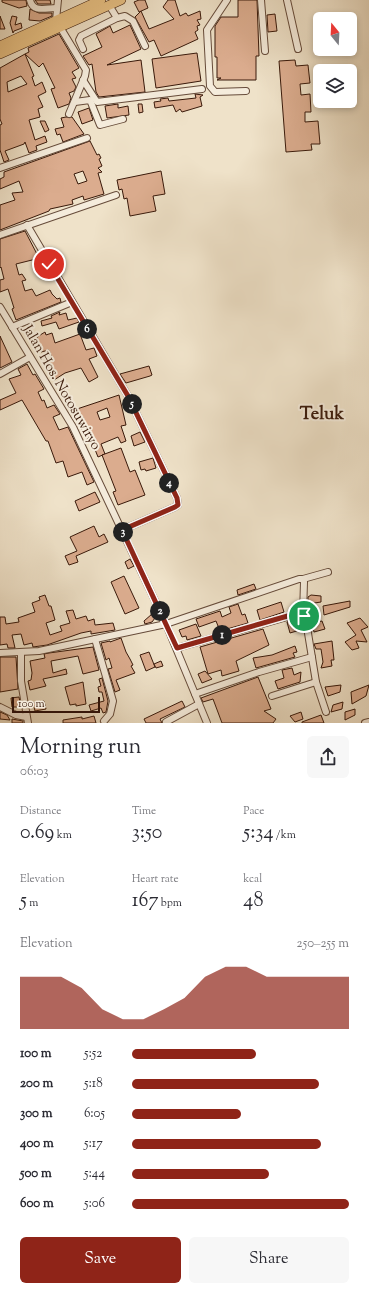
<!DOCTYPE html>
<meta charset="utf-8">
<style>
:root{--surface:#fff;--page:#f7f7f7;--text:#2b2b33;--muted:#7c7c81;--accent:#8f2418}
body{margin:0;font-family:"Sorts Mill Goudy",serif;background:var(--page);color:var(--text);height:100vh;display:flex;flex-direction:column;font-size:15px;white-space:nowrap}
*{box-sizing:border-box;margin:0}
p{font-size:13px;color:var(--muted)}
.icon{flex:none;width:22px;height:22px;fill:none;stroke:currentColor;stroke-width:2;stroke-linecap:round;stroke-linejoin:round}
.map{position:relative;height:723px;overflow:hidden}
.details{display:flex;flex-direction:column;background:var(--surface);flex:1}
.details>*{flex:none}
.needle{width:26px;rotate:342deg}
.fabs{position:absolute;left:313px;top:12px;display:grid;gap:8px}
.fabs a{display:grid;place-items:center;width:44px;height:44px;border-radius:6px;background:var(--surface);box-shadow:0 2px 6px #0003;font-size:20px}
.scale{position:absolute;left:12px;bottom:10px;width:88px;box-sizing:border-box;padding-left:4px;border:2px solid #39190a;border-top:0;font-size:11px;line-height:14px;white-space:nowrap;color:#39190a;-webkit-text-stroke:3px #f5ecdc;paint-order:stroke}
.pin{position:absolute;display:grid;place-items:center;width:34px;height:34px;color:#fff;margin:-17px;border:2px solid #fff;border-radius:50%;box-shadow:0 1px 4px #0007}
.km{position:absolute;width:20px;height:20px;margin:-10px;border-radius:50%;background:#222;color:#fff;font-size:11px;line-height:20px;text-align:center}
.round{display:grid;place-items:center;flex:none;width:42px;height:42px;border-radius:6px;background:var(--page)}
.headline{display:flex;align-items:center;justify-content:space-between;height:68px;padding:0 20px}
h1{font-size:22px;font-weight:600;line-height:30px}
.figures{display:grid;grid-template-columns:repeat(3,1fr);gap:6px;height:68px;padding:4px 20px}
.figures div{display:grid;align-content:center}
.figures b{font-size:20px;font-weight:600}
.figures small{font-size:11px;font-weight:400}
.figures p{font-size:11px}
.chart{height:112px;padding:8px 20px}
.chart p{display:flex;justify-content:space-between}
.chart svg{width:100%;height:72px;margin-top:4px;fill:var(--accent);opacity:.7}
.action{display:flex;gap:8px;margin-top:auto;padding:8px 20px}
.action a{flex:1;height:46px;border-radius:6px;background:var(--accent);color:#fff;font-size:16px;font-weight:600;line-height:46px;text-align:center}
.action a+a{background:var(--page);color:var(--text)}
ul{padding:0 20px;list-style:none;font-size:13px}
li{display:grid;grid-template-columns:64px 48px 1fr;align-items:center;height:30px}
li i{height:10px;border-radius:5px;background:var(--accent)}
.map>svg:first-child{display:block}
</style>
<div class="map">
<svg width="369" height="723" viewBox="0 0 369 723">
<rect width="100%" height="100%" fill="#efe2c9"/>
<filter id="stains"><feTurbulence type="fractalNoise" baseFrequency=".005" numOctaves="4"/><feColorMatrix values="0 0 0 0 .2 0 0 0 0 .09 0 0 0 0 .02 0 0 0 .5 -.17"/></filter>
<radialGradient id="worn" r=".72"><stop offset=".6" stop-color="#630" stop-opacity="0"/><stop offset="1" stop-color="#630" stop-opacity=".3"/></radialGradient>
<g fill="#dbac8e" stroke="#39190a" fill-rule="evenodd">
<polygon points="2,0 26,0 27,6 19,8 2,2"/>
<polygon points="35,0 50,0 51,4 38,4"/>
<polygon points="139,0 145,0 148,8 139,12 134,2"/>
<polygon points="168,0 175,0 180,16 186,13 188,16 200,11 201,19 197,20 200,25 197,26 198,30 195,32 198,39 161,56 154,40 149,42 135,17 141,11 149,29 174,19 163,7"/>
<polygon points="238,0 257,0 259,56 256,56 256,80 217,80 221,78 217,78 217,57 215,57 215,26 221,17 238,17"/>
<polygon points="30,9 39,13 52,13 52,16 40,21 29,20"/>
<polygon points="275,14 277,31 268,32 267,15"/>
<polygon points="0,16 5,29 0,29"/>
<polygon points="12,16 17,17 15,25 21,23 22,28 14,31 13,33 10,23"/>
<polygon points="130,25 141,49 107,65 141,60 145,92 99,97 96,92 92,64 89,65 83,56 102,47 96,34 110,26 113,33"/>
<polygon points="59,34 79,68 72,72 76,78 72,79 76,87 74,91 69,93 71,98 69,104 58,108 51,89 55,88 43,63 39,67 25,54 29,52 28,48"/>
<polygon points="197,53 201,81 156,88 152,59"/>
<path d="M25,54L34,76L32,77L35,86L42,82L46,92L38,96L43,107L38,109L40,117L29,120L35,140L45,136L47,142L36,146L37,150L29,153L25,142L24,144L5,151L9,160L4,162L0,150V125L2,124L0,119V68ZM21,76L27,84L8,92L7,82Z"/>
<polygon points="295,60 296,66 308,65 310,83 300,84 301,95 310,94 311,112 305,112 305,122 318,121 320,144 311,144 312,150 286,152 279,61"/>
<polygon points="195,94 203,95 200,97 202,106 182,112 180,109 176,112 173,105 155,108 154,102 161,101 160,99 168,98 169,101 196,98"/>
<polygon points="118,104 118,108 128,106 129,115 107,118 105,106"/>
<polygon points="138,104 142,104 143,112 139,113"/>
<polygon points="89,108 93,120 82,124 78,112"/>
<polygon points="66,117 72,117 84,134 63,142 60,134 57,135 55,129 64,127 61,118"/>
<polygon points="40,121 45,121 49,130 45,132"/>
<path d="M90,141L97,155L99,154L101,158L99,159L102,166L98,168L102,172L98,173L104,194L84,200L83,196L72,200L73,204L50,209L49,211L0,230V205L15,200L12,193L23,192L19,181L0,189V179L4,177V172ZM83,171L87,181L78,184L74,174Z"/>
<polygon points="161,171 165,194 153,196 156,211 130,216 127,198 124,199 122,189 119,190 117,180"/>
<polygon points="25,231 38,256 36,259 16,264 19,275 22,274 26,280 22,281 25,291 32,289 36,296 50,290 52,294 57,299 60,298 61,302 16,320 12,309 14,308 8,289 0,292 0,280 4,279 1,267 0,268 0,239"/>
<polygon points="60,312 59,315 66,313 68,320 77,318 79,322 59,329 56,322 42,326 41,321 52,318 51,316"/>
<polygon points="45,332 46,335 52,333 55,343 80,334 86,350 94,348 97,356 89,359 98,377 89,382 81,368 65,373 54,380 45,360 52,358 49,350 41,352 37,337"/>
<polygon points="0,336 12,362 0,368"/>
<polygon points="27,364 33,375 35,374 44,389 38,392 42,401 44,400 47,408 54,405 60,414 53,417 59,430 68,427 94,482 87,485 82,472 68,477 63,461 56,463 48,441 46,441 22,400 0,410 0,400 16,393 9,379 21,375 18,369"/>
<polygon points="149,366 152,375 150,376 126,383 120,374"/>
<path d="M119,395L126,425L121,426L126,441L121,443L118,437L101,444L105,454L98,457L90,437L86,439L81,428L86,425L83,417L80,418L77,409ZM107,408L110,417L100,420L97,412Z"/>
<polygon points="140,432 145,442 134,446 131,436"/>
<polygon points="121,448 130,472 135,470 145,495 118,505 113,492 116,491 102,455"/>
<polygon points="153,458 156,468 146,471 145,469 141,470 139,462"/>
<polygon points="95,492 100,502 79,511 75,501"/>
<polygon points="94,526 99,537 104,534 108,542 76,556 78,562 69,565 65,556 77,551 70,537"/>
<polygon points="130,559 134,566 128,569 125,562"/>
<polygon points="124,576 139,608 125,614 111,582"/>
<polygon points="254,584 256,589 238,595 237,590"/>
<polygon points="45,595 49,606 51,606 55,620 46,623 50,635 62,631 60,626 70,623 66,611 73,610 76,619 86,616 88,621 94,619 95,625 113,623 115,630 91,634 91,631 81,633 47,645 33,647 32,643 24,645 21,634 12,635 15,648 8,648 7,644 0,645 0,617 5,617 6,624 19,622 18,618 35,612 32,603 40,600 39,597"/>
<polygon points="311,595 321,596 321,602 308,604 308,597"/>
<polygon points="350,601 350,607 324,615 323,606"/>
<polygon points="281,602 284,612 260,620 257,610"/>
<polygon points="238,604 242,615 245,614 248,623 220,631 216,621 199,627 196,619 220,611 222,617 231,613 229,607"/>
<polygon points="152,614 155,618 152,622 145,624 144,621"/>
<polygon points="360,618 368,627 361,630 367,642 356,641 359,648 352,650 345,642 356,635 347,623"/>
<polygon points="296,620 300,630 290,633 287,622"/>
<polygon points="322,621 325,629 314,632 312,623"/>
<polygon points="196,624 201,636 187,640 186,636 182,637 179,630"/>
<polygon points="263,629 269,645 236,661 239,671 222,676 221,670 208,674 200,647"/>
<polygon points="121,638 126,652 130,659 133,665 131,666 135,673 116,680 120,690 115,692 108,669 112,668 109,658 106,660 101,643 110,641 110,642"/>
<polygon points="332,641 334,660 331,660 332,666 321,668 323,662 321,649 316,649 314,644"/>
<polygon points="295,646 297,652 293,653 295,657 256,668 253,658 272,655"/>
<polygon points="93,647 99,670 83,674 78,656 51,661 53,673 66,669 67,674 43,679 46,686 30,690 28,681 31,680 32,673 30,661 45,658 44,654 49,653"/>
<polygon points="149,652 155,667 146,671 140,655"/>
<polygon points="0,657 16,657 18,689 0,692"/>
<polygon points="161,661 163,666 156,668 154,664"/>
<polygon points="292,668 294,675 301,672 300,682 278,689 275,681 284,678 282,670"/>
<polygon points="205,671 212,679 202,683 198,674"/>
<polygon points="258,677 271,709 264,711 276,719 273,723 222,723 213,699 203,702 201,698"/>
<polygon points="102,678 108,701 106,712 103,713 101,708 91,711 89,705 104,701 102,692 99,692 98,687 101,686 99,679"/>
<polygon points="83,682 86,704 76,706 76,704 70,705 65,687"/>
<polygon points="341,685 340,692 328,696 325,687"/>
<polygon points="369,685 366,696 352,704 351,692"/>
<polygon points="19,697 21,707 12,707 11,698"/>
<polygon points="44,701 46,709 35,711 33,703"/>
<polygon points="182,701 185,707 160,719 162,723 146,723 144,719"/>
<polygon points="343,702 342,709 331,712 333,705"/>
<polygon points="355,709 355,715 345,720 345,712"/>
<polygon points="0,712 7,715 10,720 0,719"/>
<polygon points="301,712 303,719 295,722 290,716"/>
<polygon points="321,715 324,723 302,723 302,722"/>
<polygon points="94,716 96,723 63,723 63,720 82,717 82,719"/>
<polygon points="12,719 23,721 23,723 12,723"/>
</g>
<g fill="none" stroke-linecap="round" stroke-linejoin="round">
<g stroke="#664b3a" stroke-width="8">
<g id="minor">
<path d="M30,0C33,13 45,8 56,8"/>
<polyline points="227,0 207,30 210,86 215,92 246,91"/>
<polyline points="261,0 265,51"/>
<polyline points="287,0 298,49"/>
<polyline points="109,5 117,18 125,16 133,21 145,46"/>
<polyline points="56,20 58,0"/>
<polyline points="60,27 86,70 85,76 69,114"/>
<polyline points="83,49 79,40 81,36 117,18"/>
<polyline points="83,80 97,102 202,89"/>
<polyline points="75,102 90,100 100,125 123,119"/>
<polyline points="0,168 87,138"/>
<polyline points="27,225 128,396 177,498 178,505 175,507 122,530"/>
<polyline points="0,235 116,195"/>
<polyline points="0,307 73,427 166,624 207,723"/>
<polyline points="12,327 72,302"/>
<polyline points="0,374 30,357"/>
<polyline points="303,579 328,572"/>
<polyline points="95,639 113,701 110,714 104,721"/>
<polyline points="177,648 301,613 306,621 316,682 326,712"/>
<polyline points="21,652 21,681 28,723"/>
<polyline points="0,653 39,651 166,624 299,579 303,579 304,582 303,614"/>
<polyline points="195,694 259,672 312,657"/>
<polyline points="272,696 316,682"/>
<polyline points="0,707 16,715 26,717"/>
<polyline points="166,722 199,704"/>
<polyline points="365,723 369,722"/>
</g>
</g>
<g stroke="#39190a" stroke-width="10">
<g id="highway">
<polyline points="0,46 101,0"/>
<polyline points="0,54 121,0"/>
</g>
</g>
<use href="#minor" stroke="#f5ecdc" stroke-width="6"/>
<use href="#highway" stroke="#e8c184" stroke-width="9"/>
</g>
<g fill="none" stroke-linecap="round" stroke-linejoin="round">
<g stroke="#fff" stroke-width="8">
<polyline id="route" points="49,264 128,396 177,498 178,505 175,507 122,530 177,648 298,613 301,613 304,616"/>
</g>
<use href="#route" stroke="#8f2418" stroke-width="5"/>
</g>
<g text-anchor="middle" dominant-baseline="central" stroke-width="4" stroke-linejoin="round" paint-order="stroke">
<g font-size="14" fill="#39190a" stroke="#f5ecdc">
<text transform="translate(61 388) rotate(60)">Jalan Hos. Notosuwiryo</text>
</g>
<g font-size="18" font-weight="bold" fill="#39190a" stroke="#f5ecdc">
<text x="322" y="415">Teluk</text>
</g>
</g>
<rect width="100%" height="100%" filter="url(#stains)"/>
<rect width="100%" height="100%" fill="url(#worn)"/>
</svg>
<div class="fabs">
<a><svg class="needle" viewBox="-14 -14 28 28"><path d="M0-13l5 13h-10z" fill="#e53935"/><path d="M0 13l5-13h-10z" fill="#7c7c81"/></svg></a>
<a><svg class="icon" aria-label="layers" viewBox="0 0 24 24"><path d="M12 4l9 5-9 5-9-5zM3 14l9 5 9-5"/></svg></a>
</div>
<div class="scale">100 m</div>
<div class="pin" style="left:304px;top:616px;background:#1e9e55"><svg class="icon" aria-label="arrive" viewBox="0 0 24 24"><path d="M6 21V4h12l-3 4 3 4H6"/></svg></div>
<div class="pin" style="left:49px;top:264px;background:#d93025"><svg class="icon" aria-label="check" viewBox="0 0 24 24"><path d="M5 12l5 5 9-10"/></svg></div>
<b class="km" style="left:222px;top:635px">1</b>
<b class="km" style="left:160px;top:611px">2</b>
<b class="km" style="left:123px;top:532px">3</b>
<b class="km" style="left:169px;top:483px">4</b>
<b class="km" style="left:132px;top:404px">5</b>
<b class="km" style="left:87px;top:329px">6</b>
</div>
<section class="details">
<div class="headline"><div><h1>Morning run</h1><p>06:03</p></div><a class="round"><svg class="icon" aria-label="share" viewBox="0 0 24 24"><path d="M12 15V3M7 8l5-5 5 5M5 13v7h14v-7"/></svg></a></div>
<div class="figures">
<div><p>Distance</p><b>0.69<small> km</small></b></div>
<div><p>Time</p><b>3:50</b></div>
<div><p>Pace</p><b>5:34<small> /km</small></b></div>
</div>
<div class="figures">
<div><p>Elevation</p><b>5<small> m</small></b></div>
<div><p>Heart rate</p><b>167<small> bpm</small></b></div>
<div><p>kcal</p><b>48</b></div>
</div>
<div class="chart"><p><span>Elevation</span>250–255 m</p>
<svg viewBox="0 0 160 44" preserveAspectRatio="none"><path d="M0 44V12L10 12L20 12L30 19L40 32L50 38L60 38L70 32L80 25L90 12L100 6L110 6L120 12L130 12L140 12L150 12L160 12V44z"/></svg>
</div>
<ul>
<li><b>100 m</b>5:52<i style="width:57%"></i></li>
<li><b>200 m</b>5:18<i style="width:86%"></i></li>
<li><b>300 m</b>6:05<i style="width:50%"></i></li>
<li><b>400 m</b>5:17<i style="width:87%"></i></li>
<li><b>500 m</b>5:44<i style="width:63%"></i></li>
<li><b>600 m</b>5:06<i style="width:100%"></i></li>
</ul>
<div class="action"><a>Save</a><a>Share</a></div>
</section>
